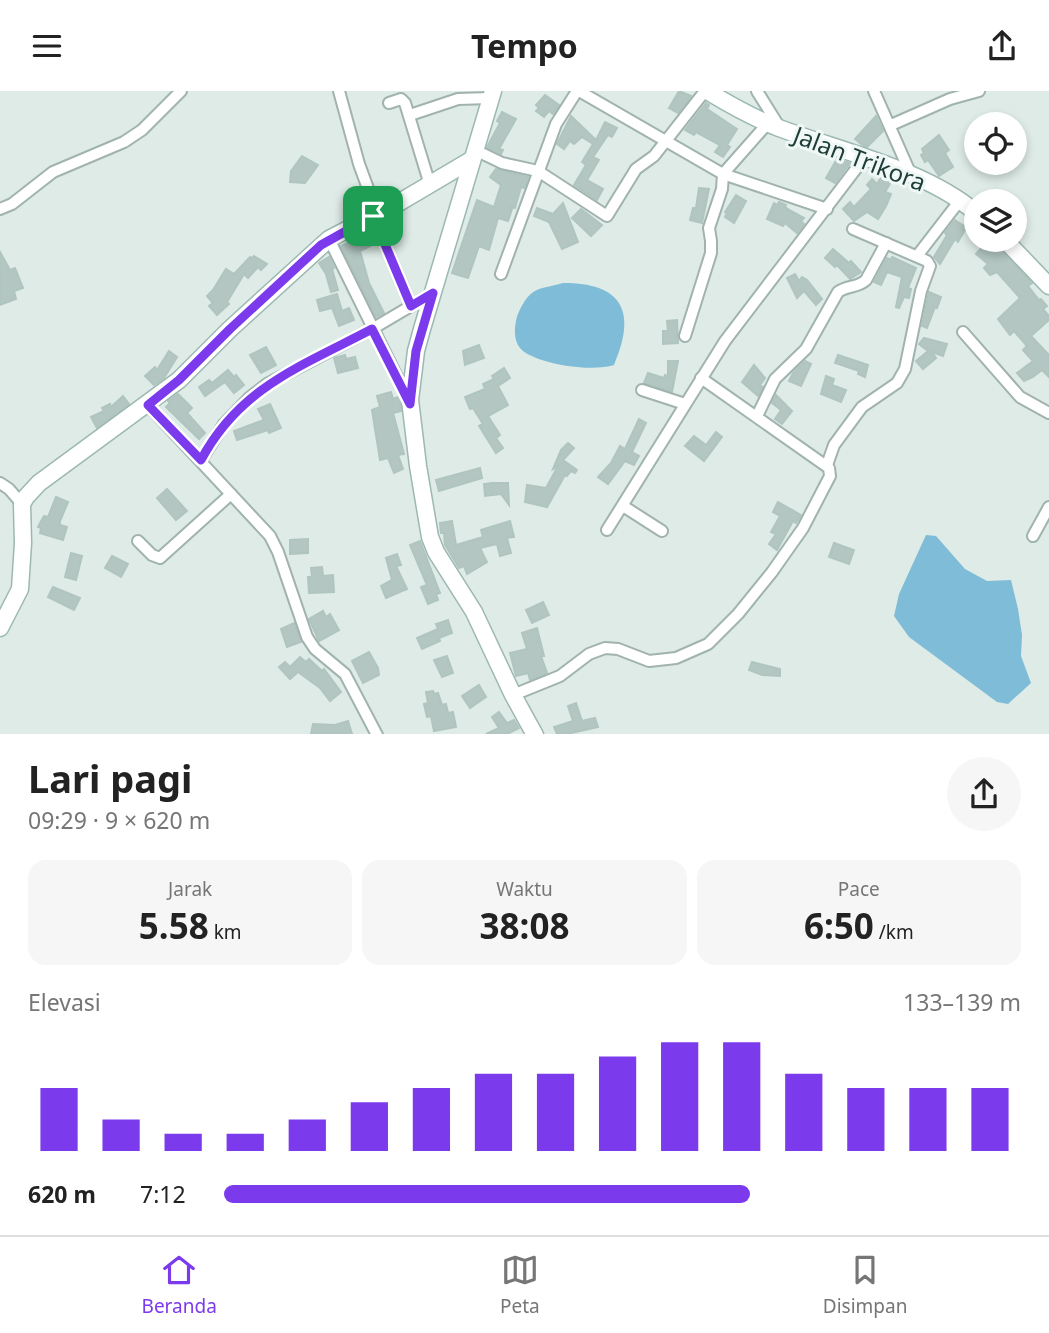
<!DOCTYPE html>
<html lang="id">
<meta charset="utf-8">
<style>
:root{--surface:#fff;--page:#f6f6f6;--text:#222;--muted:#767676;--line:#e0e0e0;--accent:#7c3aed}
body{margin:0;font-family:"Noto Sans",sans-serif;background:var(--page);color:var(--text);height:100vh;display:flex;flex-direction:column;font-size:26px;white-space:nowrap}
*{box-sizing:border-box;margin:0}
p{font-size:23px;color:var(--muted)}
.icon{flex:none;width:38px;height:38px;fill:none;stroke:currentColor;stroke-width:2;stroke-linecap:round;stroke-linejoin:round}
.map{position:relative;height:643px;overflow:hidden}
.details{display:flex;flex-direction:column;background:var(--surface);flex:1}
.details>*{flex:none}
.tools{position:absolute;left:964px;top:21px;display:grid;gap:14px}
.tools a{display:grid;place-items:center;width:63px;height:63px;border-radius:50%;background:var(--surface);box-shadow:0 4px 10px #0003;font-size:35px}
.pin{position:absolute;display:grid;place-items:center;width:60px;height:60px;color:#fff;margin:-30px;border-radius:14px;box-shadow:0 4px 10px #0006}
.round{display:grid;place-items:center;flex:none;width:74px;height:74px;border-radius:37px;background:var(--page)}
.headline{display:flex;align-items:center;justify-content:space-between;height:119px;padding:0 28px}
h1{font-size:38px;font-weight:700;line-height:52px}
.figures{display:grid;grid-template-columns:repeat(3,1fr);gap:10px;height:119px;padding:7px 28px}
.figures div{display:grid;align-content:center;border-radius:18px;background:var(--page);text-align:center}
.figures b{font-size:35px;font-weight:700}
.figures small{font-size:19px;font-weight:400}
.figures p{font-size:19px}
.chart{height:196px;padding:14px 28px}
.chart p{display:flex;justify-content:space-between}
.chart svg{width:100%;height:126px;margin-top:7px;stroke:var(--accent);stroke-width:6}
ul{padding:0 28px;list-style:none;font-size:23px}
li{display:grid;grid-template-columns:112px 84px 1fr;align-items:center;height:52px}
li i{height:18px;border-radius:9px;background:var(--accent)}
header{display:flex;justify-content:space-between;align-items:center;height:91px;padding:0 28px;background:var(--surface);font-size:32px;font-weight:700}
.tab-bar{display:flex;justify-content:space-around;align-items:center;height:98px;border-top:2px solid var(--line);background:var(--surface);font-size:19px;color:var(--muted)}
.tab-bar a{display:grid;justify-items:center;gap:4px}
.tab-bar .on{color:var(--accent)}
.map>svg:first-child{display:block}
</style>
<header><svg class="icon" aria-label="menu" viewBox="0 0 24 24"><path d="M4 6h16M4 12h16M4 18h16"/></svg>Tempo<svg class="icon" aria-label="share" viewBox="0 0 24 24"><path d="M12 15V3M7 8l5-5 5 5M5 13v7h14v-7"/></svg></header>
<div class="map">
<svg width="1049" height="644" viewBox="0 0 1049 644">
<rect width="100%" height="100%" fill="#deebe7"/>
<g fill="#7fbcd7">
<path d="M563,192C623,192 637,221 614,274C592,281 542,274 523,260C514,253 514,240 516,230C517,222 525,207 532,202C539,196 554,195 563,192Z"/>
<polygon points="926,444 936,445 965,478 987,490 1011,489 1018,518 1022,544 1021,565 1031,592 1008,613 997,611 909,546 894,525 899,503"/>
</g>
<g fill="#b3c6c1" stroke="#b0c5c0" stroke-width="2">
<polygon points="679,0 691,5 678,22 669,17"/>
<polygon points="545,4 559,14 553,23 549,20 544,26 536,20 539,17 536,14"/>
<polygon points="706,12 709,14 707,18 737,38 727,54 730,56 723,66 715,61 720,54 696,41 694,44 685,39"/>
<polygon points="502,21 516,28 499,58 503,59 501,63 487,56 500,32 497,30"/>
<polygon points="571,25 596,49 605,31 617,37 612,46 608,44 593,66 599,69 587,89 603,98 597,109 574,94 586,74 582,71 593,53 582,46 574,53 570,50 564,58 557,53"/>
<polygon points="876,25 883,40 867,56 862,54 855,48"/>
<polygon points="939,44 949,59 945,62 953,76 939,85 928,69 925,71 921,64 924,62 922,58"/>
<polygon points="302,65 318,74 305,92 290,91 291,80"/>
<polygon points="837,68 850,72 835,92 826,87"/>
<polygon points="496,78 528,86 524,97 521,96 515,117 509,115 512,118 508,130 498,127 489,159 479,155 468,187 452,182 477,109 494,116 501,94 490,86"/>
<polygon points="881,86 891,91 885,101 891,103 886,115 878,128 867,121 854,130 843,118 850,111 854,116 871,98 867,94 872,88 877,93"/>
<polygon points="699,97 709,98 702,132 690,129 693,117 696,117"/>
<polygon points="736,104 746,110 734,132 725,126 727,122 725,121"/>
<polygon points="779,111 786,114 785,116 791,120 804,127 801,130 804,133 797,142 785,132 783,135 767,128 774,112 777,114"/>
<polygon points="563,112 578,151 562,158 549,131 534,125 537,117 553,123"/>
<polygon points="581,118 602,134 591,145 572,127"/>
<polygon points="955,129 964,135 963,137 965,139 958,151 955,148 940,173 934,166 947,144 945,142"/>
<polygon points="365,144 370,155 360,160 362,167 369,192 384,222 376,226 341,155"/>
<polygon points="980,149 992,149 995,152 1032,192 1028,195 1039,209 1041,208 1047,215 1043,218 1049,225 1049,229 1031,245 1049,264 1049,286 1042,279 1033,286 1024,290 1017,282 1033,270 1023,259 1027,255 1014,240 1010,244 998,228 1020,207 997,181 990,184 984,177 988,173 976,163 985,153"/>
<polygon points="833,158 849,172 851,170 861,181 850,188 837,174 835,176 825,167"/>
<polygon points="0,161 10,179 15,177 23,197 14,200 16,208 0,214"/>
<polygon points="254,165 267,173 261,179 258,176 248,187 244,183 227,211 229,213 217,224 209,215 213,212 207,205 213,199 226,178 234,183 250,166 252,167"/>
<polygon points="329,166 334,177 332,178 338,199 331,201 326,183 319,172"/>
<polygon points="892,166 916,177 908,197 911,198 909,207 904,206 899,217 896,216 902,186 887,181 881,194 874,191 887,167 891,169"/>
<polygon points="795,183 799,190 802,186 807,189 822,208 816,214 804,200 797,207 787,187"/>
<polygon points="929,201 941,206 937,217 935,216 927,237 922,235"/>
<polygon points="337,203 342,220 349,217 354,229 339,235 332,217 320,220 317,209"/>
<polygon points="677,229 678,252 663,253 663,240 668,240 667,230"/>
<polygon points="924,247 947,253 943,265 932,261 936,267 923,278 916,270 928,260 919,253"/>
<polygon points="479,254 484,267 465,274 463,260"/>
<polygon points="266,256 276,274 261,282 250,264"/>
<polygon points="169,260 177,266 164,287 154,294 145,285 155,276 157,279"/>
<polygon points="345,264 346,268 355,266 358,277 338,282 334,267"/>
<polygon points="838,264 868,274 865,286 858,283 859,280 835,272"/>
<polygon points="668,270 678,270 672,301 644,292 648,282 664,287 665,284 668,285"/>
<polygon points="805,270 811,273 801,295 789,290 793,282"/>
<polygon points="754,274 765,287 760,294 763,296 758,305 742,291"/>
<polygon points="504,277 510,287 498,295 508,314 488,325 500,344 496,347 503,357 496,362 479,335 483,333 473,317 470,318 465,306 485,298 483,293 494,288 492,285"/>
<polygon points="228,279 234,286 236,284 244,294 234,302 225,291 205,305 199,296 209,289 212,292"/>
<polygon points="826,285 834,288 832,294 846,299 841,311 821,303"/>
<polygon points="391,301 393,308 398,306 400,309 401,320 393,322 404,363 398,364 403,378 394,382 388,367 380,369 372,319 380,316 377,305"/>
<polygon points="178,303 192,317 187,322 205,342 199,348 166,316 170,312 168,310"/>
<polygon points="776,304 792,320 782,333 775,328 781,319 772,312"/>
<polygon points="123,305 129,313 97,337 91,326 104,320 102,317 110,313 111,316"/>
<polygon points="270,313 281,337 269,342 268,339 237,349 234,340 264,329 258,318"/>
<polygon points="639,328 646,332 632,361 639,365 634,374 625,370 608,393 598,386 611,372 620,355 625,358"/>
<polygon points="716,341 722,346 704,370 685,355 694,345 706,354"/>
<polygon points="568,352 574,357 563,369 577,379 575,382 571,380 567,385 565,384 547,416 525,411 527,394 546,397 558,375 553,378 561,359"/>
<polygon points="480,377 482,387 439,400 436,389"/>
<polygon points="492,392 508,392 509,414 501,403 485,405 484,393"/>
<polygon points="167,398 187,420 176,429 157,407"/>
<polygon points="56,406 68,411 60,430 60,434 67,436 63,449 40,442 41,437 38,436 44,425 48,426"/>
<polygon points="778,411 801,424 796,432 793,430 777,459 769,453 776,443 771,441 780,425 773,421"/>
<polygon points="452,430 456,454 483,446 481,439 510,430 514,446 507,447 511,462 500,465 497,453 480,457 487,471 467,483 464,475 459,477 445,454 444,442 441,442 440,432"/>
<polygon points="308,448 308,462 290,463 290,449"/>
<polygon points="420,450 440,502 436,503 438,509 428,513 421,496 427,494 410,454"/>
<polygon points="834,452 854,459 849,473 829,466"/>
<polygon points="71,462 82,465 76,489 65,486"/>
<polygon points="397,463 401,474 396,475 407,498 386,507 381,495 392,489 386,467"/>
<polygon points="112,465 128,473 121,486 105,477"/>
<polygon points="322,476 323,485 333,484 334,501 309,502 308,486 312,486 311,477"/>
<polygon points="53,496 80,507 74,519 48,506"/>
<polygon points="543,511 549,524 532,532 526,519"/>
<polygon points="323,520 326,526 330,523 339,539 319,550 309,528"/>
<polygon points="448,529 452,542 439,547 440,550 422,558 417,547 438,538 436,533"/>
<polygon points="294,532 301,551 287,556 281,538"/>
<polygon points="537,537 544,565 541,565 547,582 530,589 528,582 516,585 510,562 527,558 522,542"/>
<polygon points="369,561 378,577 379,584 363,592 352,570"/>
<polygon points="447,565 453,582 442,586 434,569"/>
<polygon points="300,566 306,571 309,568 322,580 324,578 341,601 330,610 320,597 298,581 290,588 279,576 285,571 290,576"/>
<polygon points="752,571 780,578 780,585 762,584 749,579"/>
<polygon points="479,594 486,606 470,617 462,605"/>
<polygon points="433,600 434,603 438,602 442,614 446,613 448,622 453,621 456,636 434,640 431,625 427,626 424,613 428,612 426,601"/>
<polygon points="576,612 582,630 595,627 598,636 567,643 557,643 554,636 573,630 568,615"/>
<polygon points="499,621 507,632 514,629 519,637 507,643 486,643 499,637 492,626"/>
<polygon points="348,630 352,643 311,643 313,633 335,634"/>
</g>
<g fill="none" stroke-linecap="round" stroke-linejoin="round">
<g stroke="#a1b3af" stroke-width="14">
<g id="street">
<polyline points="339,0 359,73 377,122"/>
<polyline points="579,0 723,83 827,118"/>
<polyline points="757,0 780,37"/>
<polyline points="874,0 912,86"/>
<polyline points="389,12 401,8 405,12 430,94"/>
<polyline points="410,24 458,8 490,7"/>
<polyline points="891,34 950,8 979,0"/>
<polyline points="475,59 502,72 538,80 607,125 636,78 654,65 705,0"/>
<polyline points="0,118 12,113 53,81 124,51 142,39 181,0"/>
<polyline points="373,125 411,215"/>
<polyline points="329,148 409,310"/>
<polyline points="917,165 961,108"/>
<polyline points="501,183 556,33 577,0"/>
<polyline points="963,241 1020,306 1049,322"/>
<polyline points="685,245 711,162 711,150 709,137 722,98 723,83 768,32"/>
<polyline points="642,299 685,313"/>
<polyline points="148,314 270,445 278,461 307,546 315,558 345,583 377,644"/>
<path d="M757,325L775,288L806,258L838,201C847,194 858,197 866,189L886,152"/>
<polyline points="201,369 224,333 249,307 267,293 372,238 433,202"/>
<polyline points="827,374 834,354 862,316 897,292 905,278 921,200 930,175 927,170 853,138"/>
<polyline points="0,392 9,398 22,413"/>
<polyline points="623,415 662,440"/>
<polyline points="607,439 725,250 865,66"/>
<polyline points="1033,445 1049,416"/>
<polyline points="138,450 152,464 160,467 231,403"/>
<polyline points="513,604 560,585 589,563 605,557 618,558 649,570 676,567 708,553 738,523 772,481 803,437 830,385 829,377 701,287"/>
</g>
</g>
<g stroke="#9cb8b2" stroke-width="19">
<g id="secondary">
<polyline points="493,0 422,238 416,260 410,309 418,375 430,446 436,461 474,521 513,604 535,644"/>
<path d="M707,0C730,14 753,27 779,37C840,60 927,79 976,122"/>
<polyline points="1005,149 1049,195"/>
<polyline points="0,537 20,498 23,452 22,413 26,406 39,392 179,289 230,238 329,148 400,111 471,69"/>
</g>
</g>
<use href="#street" stroke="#fff" stroke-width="10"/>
<use href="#secondary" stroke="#fff" stroke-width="16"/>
</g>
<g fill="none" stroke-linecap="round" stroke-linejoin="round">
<g stroke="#fff" stroke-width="14">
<path id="route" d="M373,125L411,215L433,202L416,260L410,313L372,238C302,275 240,296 201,369L148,314L179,289L230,238L321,154Z"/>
</g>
<use href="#route" stroke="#7c3aed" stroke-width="9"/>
</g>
<g text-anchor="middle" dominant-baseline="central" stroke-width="6" stroke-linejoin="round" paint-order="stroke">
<g font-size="24" fill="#1e3d39" stroke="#eff8f4">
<text transform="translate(860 67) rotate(21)">Jalan Trikora</text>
</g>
</g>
</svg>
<div class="tools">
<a><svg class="icon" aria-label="locate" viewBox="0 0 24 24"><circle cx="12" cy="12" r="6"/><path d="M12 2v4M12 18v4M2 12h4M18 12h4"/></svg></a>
<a><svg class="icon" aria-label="layers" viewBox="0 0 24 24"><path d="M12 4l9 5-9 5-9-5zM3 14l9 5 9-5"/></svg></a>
</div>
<div class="pin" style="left:373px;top:125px;background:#1e9e55"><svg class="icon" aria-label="arrive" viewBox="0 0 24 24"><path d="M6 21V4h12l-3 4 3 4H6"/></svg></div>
</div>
<section class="details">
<div class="headline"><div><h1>Lari pagi</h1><p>09:29 · 9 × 620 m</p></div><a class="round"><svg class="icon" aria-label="share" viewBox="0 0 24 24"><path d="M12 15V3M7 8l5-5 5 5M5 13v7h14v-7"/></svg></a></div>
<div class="figures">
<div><p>Jarak</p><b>5.58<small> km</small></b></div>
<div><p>Waktu</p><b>38:08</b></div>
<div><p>Pace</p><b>6:50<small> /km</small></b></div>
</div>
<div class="chart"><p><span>Elevasi</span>133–139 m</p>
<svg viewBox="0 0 160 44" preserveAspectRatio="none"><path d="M5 44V22M15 44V33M25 44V38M35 44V38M45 44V33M55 44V27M65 44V22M75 44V17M85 44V17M95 44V11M105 44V6M115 44V6M125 44V17M135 44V22M145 44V22M155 44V22"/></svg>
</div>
<ul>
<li><b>620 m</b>7:12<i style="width:66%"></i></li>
</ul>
</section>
<nav class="tab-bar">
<a class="on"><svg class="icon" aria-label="home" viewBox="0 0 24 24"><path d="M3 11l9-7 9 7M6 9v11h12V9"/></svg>Beranda</a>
<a><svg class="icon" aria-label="map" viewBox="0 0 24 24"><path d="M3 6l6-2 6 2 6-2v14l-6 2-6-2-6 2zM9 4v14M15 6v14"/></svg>Peta</a>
<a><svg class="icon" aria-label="saved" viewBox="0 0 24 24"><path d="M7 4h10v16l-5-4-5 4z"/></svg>Disimpan</a>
</nav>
